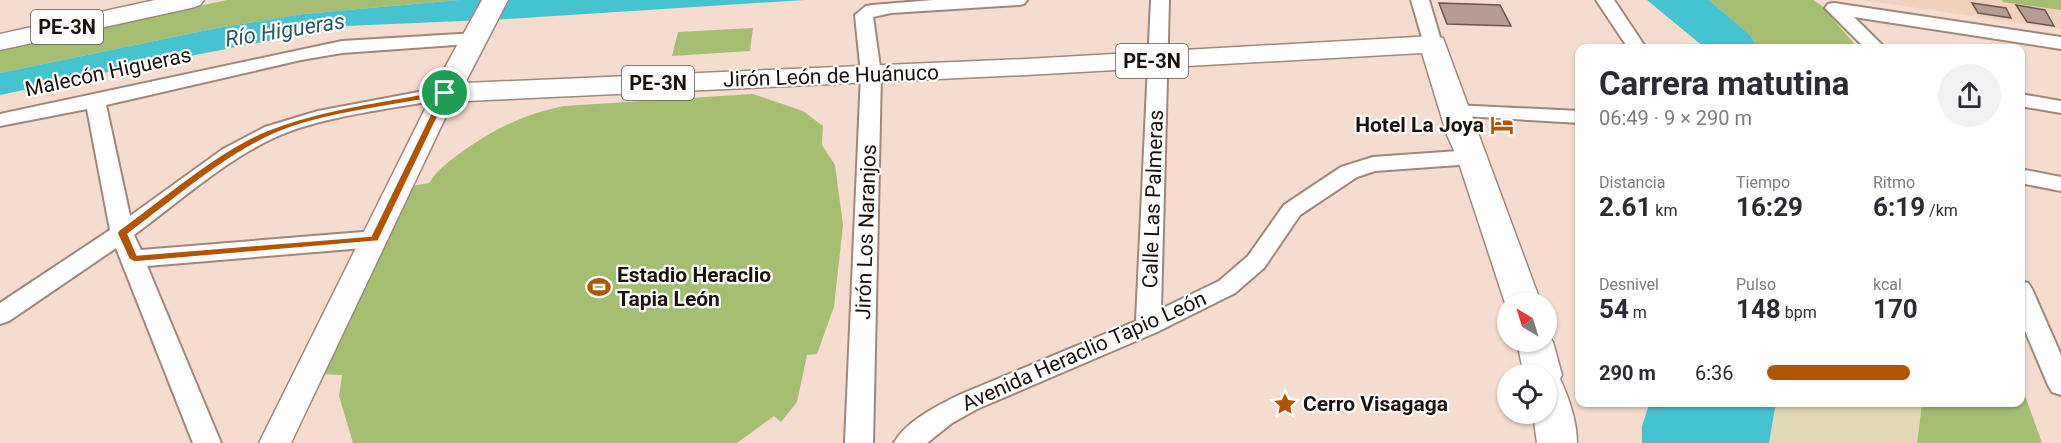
<!DOCTYPE html>
<html lang="es">
<meta charset="utf-8">
<style>
:root{--surface:#fff;--page:#f2f2f3;--text:#2b2b33;--muted:#7c7c81;--accent:#b35403}
body{margin:0;font-family:Roboto,sans-serif;background:var(--page);color:var(--text);height:100vh;display:flex;flex-direction:column;font-size:22px;white-space:nowrap}
*{box-sizing:border-box;margin:0}
p{font-size:20px;color:var(--muted)}
.icon{flex:none;width:33px;height:33px;fill:none;stroke:currentColor;stroke-width:2;stroke-linecap:round;stroke-linejoin:round}
.map{position:relative;flex:1;overflow:hidden}
.drawer{position:absolute;left:1575px;top:44px;width:450px;height:363px;display:flex;flex-direction:column;background:var(--surface);border-radius:12px;box-shadow:0 2px 4px #0004}
.drawer>*{flex:none}
.needle{width:39px;rotate:322deg}
.controls{position:absolute;left:1497px;top:292px;display:grid;gap:12px}
.controls a{display:grid;place-items:center;width:60px;height:60px;border-radius:50%;background:var(--surface);box-shadow:0 2px 4px #0004;font-size:30px}
.pin{position:absolute;display:grid;place-items:center;width:51px;height:51px;color:#fff;margin:-26px;border:3px solid #fff;border-radius:50%;box-shadow:0 2px 6px #0007}
.round{display:grid;place-items:center;flex:none;width:63px;height:63px;border-radius:32px;background:var(--page)}
.head{display:flex;align-items:center;justify-content:space-between;height:102px;padding:0 24px}
h1{font-size:33px;font-weight:700;line-height:45px}
.stats{display:grid;grid-template-columns:repeat(3,1fr);gap:9px;height:102px;padding:6px 24px}
.stats div{display:grid;align-content:center}
.stats b{font-size:26px;font-weight:700}
.stats small{font-size:16px;font-weight:400}
.stats p{font-size:16px}
ul{padding:0 24px;list-style:none;font-size:20px}
li{display:grid;grid-template-columns:96px 72px 1fr;align-items:center;height:45px}
li i{height:15px;border-radius:8px;background:var(--accent)}
.map>svg:first-child{display:block}
</style>
<div class="map">
<svg width="2061" height="443" viewBox="0 0 2061 443">
<rect width="100%" height="100%" fill="#f6dcce"/>
<polygon fill="#f1d1be" points="1862,0 2061,0 2061,29"/>
<g fill="#a5be71">
<polygon points="227,0 459,0 303,14 217,28 0,73 0,49"/>
<polygon points="1709,0 1813,0 1821,5 1858,48 1758,48 1750,35"/>
<polygon points="2002,0 2061,0 2061,10 2002,2"/>
<polygon points="753,28 750,51 672,56 678,32"/>
<path d="M753,94L803,111L823,126L822,145L835,165L843,225L834,307L817,354L807,355L797,402L781,422L774,416L737,443H353L339,396L342,375L319,374L412,186L429,183C437,170 447,163 459,154C494,129 521,115 564,106Z"/>
<polygon points="2021,384 2042,443 1917,443 1922,402 2020,402"/>
</g>
<polygon fill="#e2d9b4" points="1776,402 1922,402 1917,443 1769,443"/>
<g fill="#46c3d0">
<polygon points="459,0 805,0 507,19 346,26 123,69 0,95 0,73 217,28 303,14"/>
<polygon points="1647,0 1709,0 1750,35 1758,48 1705,48"/>
<polygon points="1650,402 1776,402 1769,443 1642,443 1642,426"/>
</g>
<g fill="#b79c93" stroke="#6d554e" stroke-width="1.5">
<polygon points="1439,3 1500,5 1511,26 1447,24"/>
<polygon points="1972,3 2006,8 2011,18 1978,13"/>
<polygon points="2016,5 2045,10 2054,26 2027,22"/>
</g>
<g fill="none" stroke-linecap="round" stroke-linejoin="round">
<g stroke="#9f877a" stroke-width="4">
<g id="minor">
<polygon points="933,0 1027,0 1024,4 1018,5 891,13 873,17 881,74 873,443 845,443 861,74 855,15 866,6 872,5"/>
<path d="M1151,0H1169L1161,309L1219,281L1248,256L1284,205L1341,167L1373,157L1472,150L1479,152L1483,157L1479,162L1472,164L1375,171L1357,177L1300,215L1264,268L1235,293L1157,332L977,409L952,423L927,443H894C906,421 937,406 959,395L1136,321Z"/>
<polygon points="1411,0 1429,0 1442,44 1440,48 1426,48 1424,44"/>
<polygon points="1596,0 1614,0 1646,48 1628,48"/>
<polygon points="1834,3 2061,37 2061,49 1854,17 1885,48 1865,48 1825,8 1828,4"/>
<path d="M476,33L483,35L485,39L483,43L342,53L301,60L106,105L130,216L223,149L265,127L318,111L445,87L452,89L455,93L452,97L445,99C395,108 323,116 278,136C226,159 180,201 134,235L141,250L375,231L383,233L386,239L383,245L375,247L147,266L221,443H193L116,248L9,321L0,324V303L110,230L87,109L0,126V114L342,41Z"/>
<polygon points="2020,94 2061,101 2061,113 2020,106"/>
<polygon points="1454,105 1580,111 1580,123 1447,115 1444,111 1447,107"/>
<polygon points="2020,169 2061,177 2061,191 2020,183"/>
<polygon points="2020,281 2028,283 2032,289 2061,355 2061,395 2052,392 2048,385 2020,319"/>
</g>
</g>
<g stroke="#9f877a" stroke-width="3">
<polygon id="tertiary" points="445,86 453,88 457,93 291,443 259,443 433,93 437,88"/>
</g>
<g stroke="#9f877a" stroke-width="3">
<g id="trunk">
<polygon points="155,0 204,0 200,5 191,8 0,50 0,34"/>
<polygon points="482,0 508,0 465,83 1026,59 1433,36 1443,38 1541,303 1508,303 1508,307 1505,303 1457,157 1447,135 1422,53 1026,75 445,102 435,99 431,93"/>
<path d="M1546,332L1553,342L1562,375L1560,379C1569,398 1577,422 1577,443H1537L1533,414H1546V375H1524L1517,342H1546Z"/>
</g>
</g>
<use href="#minor" fill="#fff" fill-rule="evenodd"/>
<use href="#tertiary" fill="#fff" fill-rule="evenodd"/>
<use href="#trunk" fill="#fff" fill-rule="evenodd"/>
</g>
<path fill="#b35403" stroke="#fff" stroke-width="1.5" fill-rule="evenodd" d="M445,90L449,93L378,241L134,262L129,259L117,233L119,230C162,199 222,147 271,129C326,108 387,101 445,90ZM439,97L371,236L137,255L128,234C175,199 221,158 274,134C319,114 390,106 439,97Z"/>
<defs>
<g id="hotel-bare" transform="scale(1.8)"><path d="M-6-4.5h1.5V1H6V5H4.5V3h-9V5H-6ZM-4 0a1.8 1.8 0 1 1 3.6 0ZM.5 0V-2.5h3Q6-2.5 6 0Z" fill="#b35403" stroke="#fff" stroke-width="2.5" paint-order="stroke"/></g>
<g id="stadium-bare" transform="scale(1.8)"><path d="M0-5a6.5 5 0 1 0 0 10a6.5 5 0 1 0 0-10ZM-3.5-1.8h7v3.6h-7Z" fill="#b35403" stroke="#fff" stroke-width="2.5" paint-order="stroke"/></g>
<g id="sight-bare" transform="scale(1.8)"><path d="M0-6L1.8-2.2L6-1.7L2.9 1.2L3.7 5.4L0 3.3L-3.7 5.4L-2.9 1.2L-6-1.7L-1.8-2.2Z" fill="#b35403" stroke="#fff" stroke-width="2.5" paint-order="stroke"/></g>
</defs>
<g fill-rule="evenodd">
<use href="#hotel-bare" x="1502" y="125"/>
<use href="#stadium-bare" x="599" y="287"/>
<use href="#sight-bare" x="1285" y="404"/>
</g>
<g text-anchor="middle" dominant-baseline="central" stroke-width="4.5" stroke-linejoin="round" paint-order="stroke">
<g fill="#fff" stroke="#5f5855" stroke-width="1.5">
<rect x="31" y="10" width="72" height="34" rx="4.5"/>
<rect x="1116" y="44" width="72" height="34" rx="4.5"/>
<rect x="622" y="66" width="72" height="34" rx="4.5"/>
</g>
<g font-size="20" font-weight="bold" fill="#1a110c">
<text x="67" y="27">PE-3N</text>
<text x="1152" y="61">PE-3N</text>
<text x="658" y="83">PE-3N</text>
</g>
<g font-size="21" fill="#1a110c" stroke="#fff">
<text transform="translate(108 72) rotate(-12)">Malecón Higueras</text>
<text transform="translate(831 76) rotate(-2)">Jirón León de Huánuco</text>
<text transform="translate(1153 199) rotate(-88)">Calle Las Palmeras</text>
<text transform="translate(866 232) rotate(-88)">Jirón Los Naranjos</text>
<text transform="translate(1084 351) rotate(-24)">Avenida Heraclio Tapio León</text>
</g>
<g font-size="21" font-weight="bold" fill="#1a110c" stroke="#fff" text-anchor="start">
<text x="1484" y="125" text-anchor="end">Hotel La Joya</text>
<text x="617" y="275">Estadio Heraclio<tspan x="617" dy="24">Tapia León</tspan></text>
<text x="1303" y="404">Cerro Visagaga</text>
</g>
<g font-size="22" font-style="italic" fill="#275a60" stroke="#fff">
<text transform="translate(285 30) rotate(-9)">Río Higueras</text>
</g>
</g>
</svg>
<div class="controls">
<a><svg class="needle" viewBox="-14 -14 28 28"><path d="M0-13l5 13h-10z" fill="#e53935"/><path d="M0 13l5-13h-10z" fill="#7c7c81"/></svg></a>
<a><svg class="icon" aria-label="locate" viewBox="0 0 24 24"><circle cx="12" cy="12" r="6"/><path d="M12 2v4M12 18v4M2 12h4M18 12h4"/></svg></a>
</div>
<div class="pin" style="left:445px;top:93px;background:#1e9e55"><svg class="icon" aria-label="arrive" viewBox="0 0 24 24"><path d="M6 21V4h12l-3 4 3 4H6"/></svg></div>
<section class="drawer">
<div class="head"><div><h1>Carrera matutina</h1><p>06:49 · 9 × 290 m</p></div><a class="round"><svg class="icon" aria-label="share" viewBox="0 0 24 24"><path d="M12 15V3M7 8l5-5 5 5M5 13v7h14v-7"/></svg></a></div>
<div class="stats">
<div><p>Distancia</p><b>2.61<small> km</small></b></div>
<div><p>Tiempo</p><b>16:29</b></div>
<div><p>Ritmo</p><b>6:19<small> /km</small></b></div>
</div>
<div class="stats">
<div><p>Desnivel</p><b>54<small> m</small></b></div>
<div><p>Pulso</p><b>148<small> bpm</small></b></div>
<div><p>kcal</p><b>170</b></div>
</div>
<ul>
<li><b>290 m</b>6:36<i style="width:61%"></i></li>
</ul>
</section>
</div>
